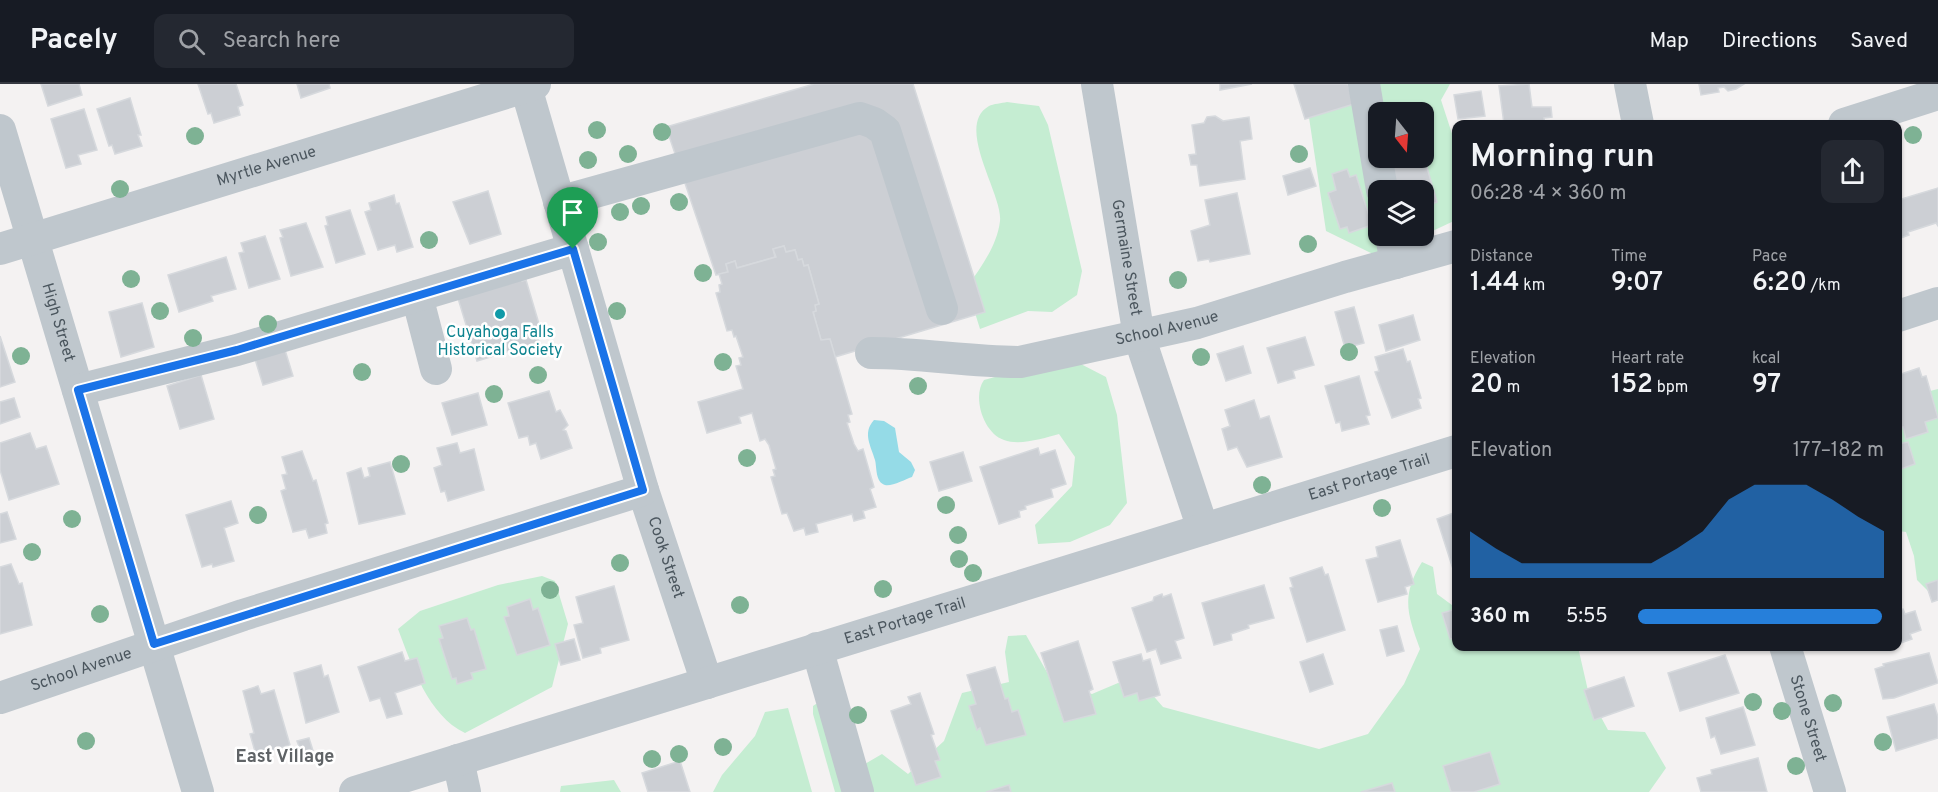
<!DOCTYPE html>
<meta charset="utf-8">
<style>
:root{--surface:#171b24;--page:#242831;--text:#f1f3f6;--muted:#9ea1a6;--line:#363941;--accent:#267fda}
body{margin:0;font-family:Overpass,sans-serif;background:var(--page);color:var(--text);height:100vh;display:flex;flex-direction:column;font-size:22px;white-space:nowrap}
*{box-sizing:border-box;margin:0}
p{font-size:20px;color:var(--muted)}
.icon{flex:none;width:33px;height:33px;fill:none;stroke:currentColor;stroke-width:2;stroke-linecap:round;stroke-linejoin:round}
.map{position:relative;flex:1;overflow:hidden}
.drawer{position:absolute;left:1452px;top:36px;width:450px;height:531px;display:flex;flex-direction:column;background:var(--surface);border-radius:12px;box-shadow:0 2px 4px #0004}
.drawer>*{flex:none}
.needle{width:39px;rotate:163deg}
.fabs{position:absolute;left:1368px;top:18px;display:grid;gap:12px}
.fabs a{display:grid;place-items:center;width:66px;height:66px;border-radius:12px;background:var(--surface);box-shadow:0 2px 4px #0004;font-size:30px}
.pin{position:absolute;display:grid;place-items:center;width:51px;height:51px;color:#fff;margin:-62px -26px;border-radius:50% 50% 50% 0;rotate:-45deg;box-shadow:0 0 6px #0007}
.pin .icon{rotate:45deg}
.round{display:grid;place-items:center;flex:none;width:63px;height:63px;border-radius:12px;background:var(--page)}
.summary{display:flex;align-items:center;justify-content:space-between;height:102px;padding:0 18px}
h1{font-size:33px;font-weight:600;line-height:45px}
.figures{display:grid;grid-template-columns:repeat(3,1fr);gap:9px;height:102px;padding:6px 18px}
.figures div{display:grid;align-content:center}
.figures b{font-size:26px;font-weight:600}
.figures small{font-size:16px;font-weight:400}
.figures p{font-size:16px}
.chart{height:168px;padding:12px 18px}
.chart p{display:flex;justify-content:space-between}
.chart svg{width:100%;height:108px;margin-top:6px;fill:var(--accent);opacity:.7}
ul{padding:0 18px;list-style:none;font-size:20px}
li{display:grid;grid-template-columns:96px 72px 1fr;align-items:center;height:45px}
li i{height:15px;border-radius:8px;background:var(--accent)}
header{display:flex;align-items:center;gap:36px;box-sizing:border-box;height:84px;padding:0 30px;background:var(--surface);border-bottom:2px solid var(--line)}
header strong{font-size:28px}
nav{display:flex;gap:33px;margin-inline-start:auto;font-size:21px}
.search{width:420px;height:54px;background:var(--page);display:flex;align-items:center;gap:15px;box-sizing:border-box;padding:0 21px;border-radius:12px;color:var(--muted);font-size:22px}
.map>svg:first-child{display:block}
</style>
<header>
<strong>Pacely</strong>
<div class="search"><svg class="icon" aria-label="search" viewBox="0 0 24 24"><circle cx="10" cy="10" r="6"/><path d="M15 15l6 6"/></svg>Search here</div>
<nav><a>Map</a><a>Directions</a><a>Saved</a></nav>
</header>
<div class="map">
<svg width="1938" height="708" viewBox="0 0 1938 708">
<rect width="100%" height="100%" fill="#f4f2f2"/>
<g fill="#c5edd2" fill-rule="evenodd">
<path d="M1304,0H1450L1441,16L1456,62V136L1424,151V106H1378V152H1422L1375,171L1326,147ZM1378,28H1424V74H1378Z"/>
<path d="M1007,18L1039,22L1048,41L1082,187L1077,211L1052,228L1028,227L980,245L967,203C981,183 997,162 1000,137C1003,110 954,42 989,22C993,20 1002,19 1007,18Z"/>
<path d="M1075,277L1106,293L1117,331L1127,419L1110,441L1070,458L1038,460L1035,441L1072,402L1075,373L1059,350C1044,354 1020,362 1004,356C983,349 972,312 984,296L1035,282Z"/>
<polygon points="1938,305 1938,517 1917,496 1914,472 1906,448 1898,447 1898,408 1902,398 1898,390 1898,315"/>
<path d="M1422,478L1433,483L1437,510L1456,524V562L1578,563L1589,611L1608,646L1645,648L1666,684L1649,708H863L858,684L882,670L908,690L944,657L962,609L1009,598L1005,568L1008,552L1026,551L1053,599L1092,610L1118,599L1150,608L1163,623L1319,665L1368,650L1404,600L1420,565C1407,529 1401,512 1422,478Z"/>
<path d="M542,492L555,497L568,540L552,603L465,649C428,631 412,582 398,545L420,527L498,501Z"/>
<polygon points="816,620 825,620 851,708 835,708 813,630 813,622"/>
<polygon points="788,624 812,708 713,708 722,691 755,652 765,628"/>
<polygon points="614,696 621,708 560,708 561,702"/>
</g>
<path fill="#95dbe7" d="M874,336L884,337L895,344L899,368L911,378L915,386L912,393C906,395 891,403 885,401C875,398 877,383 875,376C871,362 862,349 874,336Z"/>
<g fill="#cccfd4" stroke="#d6d9dd" stroke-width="1.5">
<polygon points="41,0 79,0 82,11 48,22"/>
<polygon points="198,0 236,0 243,21 238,23 240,31 214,39 211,29 208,30"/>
<polygon points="297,0 329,0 330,4 301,14"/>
<polygon points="814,0 913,0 985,228 835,273 830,255 821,256 813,228 816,227 815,221 819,220 808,181 804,182 802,175 798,176 795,166 786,168 784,162 773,165 775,173 737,184 735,177 726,180 728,188 716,191 666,43"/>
<polygon points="1220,0 1252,0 1220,6"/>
<polygon points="1294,0 1348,0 1354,20 1305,35"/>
<polygon points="1529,0 1532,23 1551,23 1552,33 1544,34 1545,40 1504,40 1499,2"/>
<polygon points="1699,0 1744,0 1736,5 1728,7 1724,3 1718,4 1719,8 1701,11"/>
<polygon points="1481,7 1485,32 1458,35 1454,11"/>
<polygon points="130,14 141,51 138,51 142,62 115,70 112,61 109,62 97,25"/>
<polygon points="84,25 97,66 78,71 81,80 66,84 51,35"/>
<polygon points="1215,32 1223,37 1249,33 1252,55 1240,57 1245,95 1200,102 1197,81 1191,81 1189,71 1196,70 1192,41 1204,39 1207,33"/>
<polygon points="1424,73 1437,118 1424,123 1424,106 1397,106 1389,83 1396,80 1393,74 1413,74 1414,76"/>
<polygon points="1310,84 1316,102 1288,111 1283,92"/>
<polygon points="1347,85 1350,93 1356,91 1372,141 1349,149 1347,143 1340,145 1328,109 1336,106 1332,90"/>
<polygon points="1938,104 1938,142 1936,139 1908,148 1909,151 1898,155 1898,116"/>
<polygon points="488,107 501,150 470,160 453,118"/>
<polygon points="1237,109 1250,170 1210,178 1209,175 1198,177 1191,147 1210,141 1205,116"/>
<polygon points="394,111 396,120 399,119 413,163 397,168 395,161 378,166 365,128 371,126 369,119"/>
<polygon points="350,126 365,170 336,179 325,142 328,141 326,133"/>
<polygon points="306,139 323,183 291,192 280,154 283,153 280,146"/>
<polygon points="265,152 280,195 249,204 239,169 244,168 241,159"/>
<polygon points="784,162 786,168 795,166 798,176 802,175 804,182 808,181 819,220 815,221 816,227 813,228 821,256 830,255 852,330 848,331 850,338 847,339 854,360 858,367 863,365 874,403 870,405 876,423 863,427 865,434 854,437 852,430 816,440 818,448 806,451 804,444 794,447 787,429 782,430 771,393 775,392 773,386 776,385 769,361 765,355 760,357 752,329 739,333 741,339 707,349 698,318 743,305 736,282 741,281 739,274 743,273 736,252 734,253 732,246 727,247 716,209 720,208 719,201 722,200 719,190 728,188 726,180 735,177 737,184 776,173 773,165"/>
<polygon points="226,173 236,205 211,212 213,217 179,228 168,191"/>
<polygon points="520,192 522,197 526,196 542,250 537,251 539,258 477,277 457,211"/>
<polygon points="142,219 154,263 121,273 109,228"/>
<polygon points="1354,223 1364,259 1345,264 1335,228"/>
<polygon points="1413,231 1420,256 1386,267 1379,241"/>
<polygon points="0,252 15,298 0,303"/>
<polygon points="1305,253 1314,281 1293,287 1295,294 1278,299 1267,264"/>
<polygon points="1243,262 1251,289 1226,297 1217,270"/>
<polygon points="1403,265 1407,278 1410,277 1421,314 1418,315 1421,324 1392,334 1375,288 1379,287 1375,273"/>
<polygon points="285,266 293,292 263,301 255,275"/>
<polygon points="1919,284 1922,293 1926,292 1938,334 1925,338 1928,348 1906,355 1903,343 1899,344 1898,339 1898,291"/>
<polygon points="201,291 214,335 180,345 167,302"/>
<polygon points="1359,292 1370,331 1366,332 1369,340 1342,347 1340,338 1336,339 1325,302"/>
<polygon points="549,307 556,328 560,326 568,341 563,346 566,347 572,364 541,375 536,359 530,361 528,352 519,354 508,319"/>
<polygon points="478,309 487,341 452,351 442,319"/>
<polygon points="14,314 20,333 0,340 0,318"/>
<polygon points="1254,316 1260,335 1269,332 1282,373 1247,383 1237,363 1228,366 1222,345 1230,342 1225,326"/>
<polygon points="30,349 36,365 46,362 59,400 9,416 0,386 0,359"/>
<polygon points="1908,358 1915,380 1898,386 1898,360"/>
<polygon points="457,359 460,369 474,365 484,406 448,417 445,407 441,408 434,384 442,381 437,364"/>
<polygon points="1038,364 1040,371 1055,366 1066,400 1051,405 1053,413 1025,422 1026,425 1019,427 1020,433 999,440 980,383"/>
<polygon points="302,367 313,397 316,396 328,439 325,440 327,449 309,454 306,445 293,448 281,407 286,405 282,391 287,390 282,373"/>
<polygon points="963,368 972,397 939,407 930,378"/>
<polygon points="390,378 405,430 359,440 347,389 361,384 364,394 370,392 368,384"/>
<polygon points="231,417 238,439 224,444 234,477 213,483 212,480 202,483 186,431"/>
<polygon points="7,428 16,455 0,459 0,430"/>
<polygon points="1456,428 1456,484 1453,485 1437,435"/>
<polygon points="1400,456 1414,500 1405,503 1407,510 1378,518 1366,476 1378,473 1376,463"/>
<polygon points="11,480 19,500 22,499 32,541 0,550 0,483"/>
<polygon points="1322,483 1325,491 1328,490 1345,546 1307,558 1290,504 1293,503 1290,494"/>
<polygon points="1938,496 1938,516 1932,518 1926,500"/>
<polygon points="1264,501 1274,534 1248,541 1249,544 1231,550 1232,556 1214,561 1202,519"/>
<polygon points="614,502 629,556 600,564 601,569 583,574 574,541 583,539 576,513"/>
<polygon points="1162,510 1163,513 1171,510 1184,554 1175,557 1181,574 1161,580 1156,565 1147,568 1132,524 1153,517 1154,513"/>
<polygon points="530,515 533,526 538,524 550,561 517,571 504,533 509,532 507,523"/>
<polygon points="1456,525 1456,554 1450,555 1442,529"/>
<polygon points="1903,525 1905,530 1915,527 1921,546 1910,550 1912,555 1898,560 1898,526"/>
<polygon points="467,534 471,546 474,545 486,585 471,589 473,595 457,600 456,594 452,595 439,555 443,554 439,542"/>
<polygon points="1397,542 1404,567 1387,572 1380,546"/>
<polygon points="574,555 580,576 561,581 555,560"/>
<polygon points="1078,557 1093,605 1089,607 1096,630 1064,638 1041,569"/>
<polygon points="402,568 405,577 417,574 425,599 395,609 402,630 387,634 380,614 370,617 358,583"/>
<polygon points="1929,569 1938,599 1894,614 1883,615 1875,585 1884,582 1883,580"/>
<polygon points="1141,570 1143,577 1150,575 1160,611 1139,617 1137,609 1124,613 1113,578"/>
<polygon points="1323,570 1333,600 1310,608 1300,578"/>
<polygon points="1725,571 1739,609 1680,627 1668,589"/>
<polygon points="321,581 324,593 328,591 339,628 306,639 294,589"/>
<polygon points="995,583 1005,615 1008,614 1012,628 1018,626 1026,651 986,661 980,644 977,646 969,622 976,620 967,591"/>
<polygon points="1624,593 1634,622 1594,636 1584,606"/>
<polygon points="258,602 261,610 274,606 290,661 256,671 250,650 254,649 243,607"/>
<polygon points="920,609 934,650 931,651 940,676 935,677 941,693 916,701 891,627 911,620 908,613"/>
<polygon points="1934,620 1938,633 1938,654 1896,667 1887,633"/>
<polygon points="1743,623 1755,661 1721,670 1715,652 1711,654 1706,634"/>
<polygon points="309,654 315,673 304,676 297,657"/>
<polygon points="1490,668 1500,700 1474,708 1451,708 1443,682"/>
<polygon points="1758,674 1767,708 1701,708 1697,694 1712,690 1711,686"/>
<polygon points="680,677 690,708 648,708 642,689"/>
<polygon points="1392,699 1395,708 1361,708"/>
<polygon points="1009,701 1011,708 986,708"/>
</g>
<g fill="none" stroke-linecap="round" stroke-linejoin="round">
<g stroke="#bfc7cd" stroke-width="32">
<path id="s1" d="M525,0L643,406L707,599"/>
<path id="s2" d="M1097,0L1139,252L1203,445"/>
<polyline points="1364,0 1382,106"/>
<polyline points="1630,0 1638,40"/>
<polyline points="1844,40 1938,10"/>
<path id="s3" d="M0,46L198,708"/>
<polyline points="559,118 860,34 874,39 885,47 942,225"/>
<polyline points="1391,152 1396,179"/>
<path id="s4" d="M0,165L535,0"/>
<polyline points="417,212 436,285"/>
<polyline points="1898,232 1938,219"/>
<path id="s5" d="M871,269C921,269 970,278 1020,278L1197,239L1345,193L1456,162"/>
<polyline points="78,306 237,266 573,165"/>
<path id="s6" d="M1785,562L1830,708"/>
<polyline points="817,564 858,708"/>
<path id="s7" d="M0,614L243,531L643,406"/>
<polyline points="458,676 465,708"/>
<path id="s8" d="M355,708L1456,367"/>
</g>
</g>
<g fill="#7eb294">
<circle cx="597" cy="46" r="9"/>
<circle cx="662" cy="48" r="9"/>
<circle cx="1913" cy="51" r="9"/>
<circle cx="195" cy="52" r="9"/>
<circle cx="628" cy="70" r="9"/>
<circle cx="1299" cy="70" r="9"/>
<circle cx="588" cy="76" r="9"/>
<circle cx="120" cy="105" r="9"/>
<circle cx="679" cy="118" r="9"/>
<circle cx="641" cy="122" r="9"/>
<circle cx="620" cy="128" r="9"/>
<circle cx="429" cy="156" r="9"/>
<circle cx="598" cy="158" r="9"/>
<circle cx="1308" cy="160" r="9"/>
<circle cx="703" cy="189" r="9"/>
<circle cx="131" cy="195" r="9"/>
<circle cx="1178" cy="196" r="9"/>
<circle cx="160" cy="227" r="9"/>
<circle cx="617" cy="227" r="9"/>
<circle cx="268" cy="240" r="9"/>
<circle cx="193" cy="254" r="9"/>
<circle cx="1349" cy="268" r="9"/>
<circle cx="21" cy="272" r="9"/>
<circle cx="1201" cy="273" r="9"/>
<circle cx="723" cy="278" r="9"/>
<circle cx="362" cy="288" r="9"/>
<circle cx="538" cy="291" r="9"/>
<circle cx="918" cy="302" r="9"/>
<circle cx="494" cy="310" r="9"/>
<circle cx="747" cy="374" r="9"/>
<circle cx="401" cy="380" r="9"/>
<circle cx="1262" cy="401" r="9"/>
<circle cx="946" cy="421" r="9"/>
<circle cx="1382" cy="424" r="9"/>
<circle cx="258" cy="431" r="9"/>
<circle cx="72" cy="435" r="9"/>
<circle cx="958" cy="451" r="9"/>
<circle cx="32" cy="468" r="9"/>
<circle cx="959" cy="475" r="9"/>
<circle cx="620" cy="479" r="9"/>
<circle cx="973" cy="489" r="9"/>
<circle cx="883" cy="505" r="9"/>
<circle cx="550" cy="506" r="9"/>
<circle cx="740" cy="521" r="9"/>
<circle cx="100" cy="530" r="9"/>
<circle cx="1753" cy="618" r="9"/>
<circle cx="1833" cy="619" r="9"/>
<circle cx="1782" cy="627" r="9"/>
<circle cx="858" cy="631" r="9"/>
<circle cx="86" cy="657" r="9"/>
<circle cx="1883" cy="658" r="9"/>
<circle cx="723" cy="663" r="9"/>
<circle cx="679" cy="670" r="9"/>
<circle cx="652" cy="675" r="9"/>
<circle cx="1796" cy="682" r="9"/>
</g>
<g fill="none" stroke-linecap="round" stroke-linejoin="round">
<g stroke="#fff" stroke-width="12">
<polygon id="route" points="573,165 643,406 154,560 78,306 237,266"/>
</g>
<use href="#route" stroke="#1a73e8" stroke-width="8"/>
</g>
<circle fill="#0f9aa8" stroke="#fff" stroke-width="2" cx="500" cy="230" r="6"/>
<g text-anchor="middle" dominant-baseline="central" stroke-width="5" stroke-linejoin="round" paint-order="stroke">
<g font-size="16" fill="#4b565e" stroke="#fff">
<text stroke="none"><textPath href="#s4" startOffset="279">Myrtle Avenue</textPath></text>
<text stroke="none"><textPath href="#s2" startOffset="176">Germaine Street</textPath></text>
<text stroke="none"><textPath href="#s3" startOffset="201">High Street</textPath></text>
<text stroke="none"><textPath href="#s5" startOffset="300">School Avenue</textPath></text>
<text stroke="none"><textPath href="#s8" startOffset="1062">East Portage Trail</textPath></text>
<text stroke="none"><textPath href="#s1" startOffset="494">Cook Street</textPath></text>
<text stroke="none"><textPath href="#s8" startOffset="576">East Portage Trail</textPath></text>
<text stroke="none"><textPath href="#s7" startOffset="86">School Avenue</textPath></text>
<text stroke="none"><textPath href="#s6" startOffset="76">Stone Street</textPath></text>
</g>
<g font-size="16" fill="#0d838f" stroke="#fff">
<text x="500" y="249">Cuyahoga Falls<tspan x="500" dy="18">Historical Society</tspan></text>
</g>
<g font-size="18" font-weight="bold" fill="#5f6366" stroke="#fff">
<text x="285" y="673">East Village</text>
</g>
</g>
</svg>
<div class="fabs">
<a><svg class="needle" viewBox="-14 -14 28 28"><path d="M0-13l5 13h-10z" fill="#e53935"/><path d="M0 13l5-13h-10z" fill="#9ea1a6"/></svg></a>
<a><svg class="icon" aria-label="layers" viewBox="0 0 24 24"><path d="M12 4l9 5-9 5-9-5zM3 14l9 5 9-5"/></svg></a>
</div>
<div class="pin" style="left:573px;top:165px;background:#1e9e55"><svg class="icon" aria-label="arrive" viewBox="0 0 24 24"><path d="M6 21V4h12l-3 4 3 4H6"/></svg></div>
<section class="drawer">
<div class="summary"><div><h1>Morning run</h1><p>06:28 · 4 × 360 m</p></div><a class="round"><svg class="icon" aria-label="share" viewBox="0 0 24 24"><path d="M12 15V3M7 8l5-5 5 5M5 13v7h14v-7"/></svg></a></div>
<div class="figures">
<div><p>Distance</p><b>1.44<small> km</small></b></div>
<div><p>Time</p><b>9:07</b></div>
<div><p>Pace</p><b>6:20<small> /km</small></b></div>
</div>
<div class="figures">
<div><p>Elevation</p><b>20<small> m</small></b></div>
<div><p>Heart rate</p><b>152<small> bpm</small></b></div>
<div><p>kcal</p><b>97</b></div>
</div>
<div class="chart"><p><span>Elevation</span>177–182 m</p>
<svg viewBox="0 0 160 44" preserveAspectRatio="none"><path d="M0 44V25L10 32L20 38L30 38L40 38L50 38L60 38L70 38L80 32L90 25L100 12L110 6L120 6L130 6L140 12L150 19L160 25V44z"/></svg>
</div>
<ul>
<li><b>360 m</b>5:55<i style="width:99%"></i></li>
</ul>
</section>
</div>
